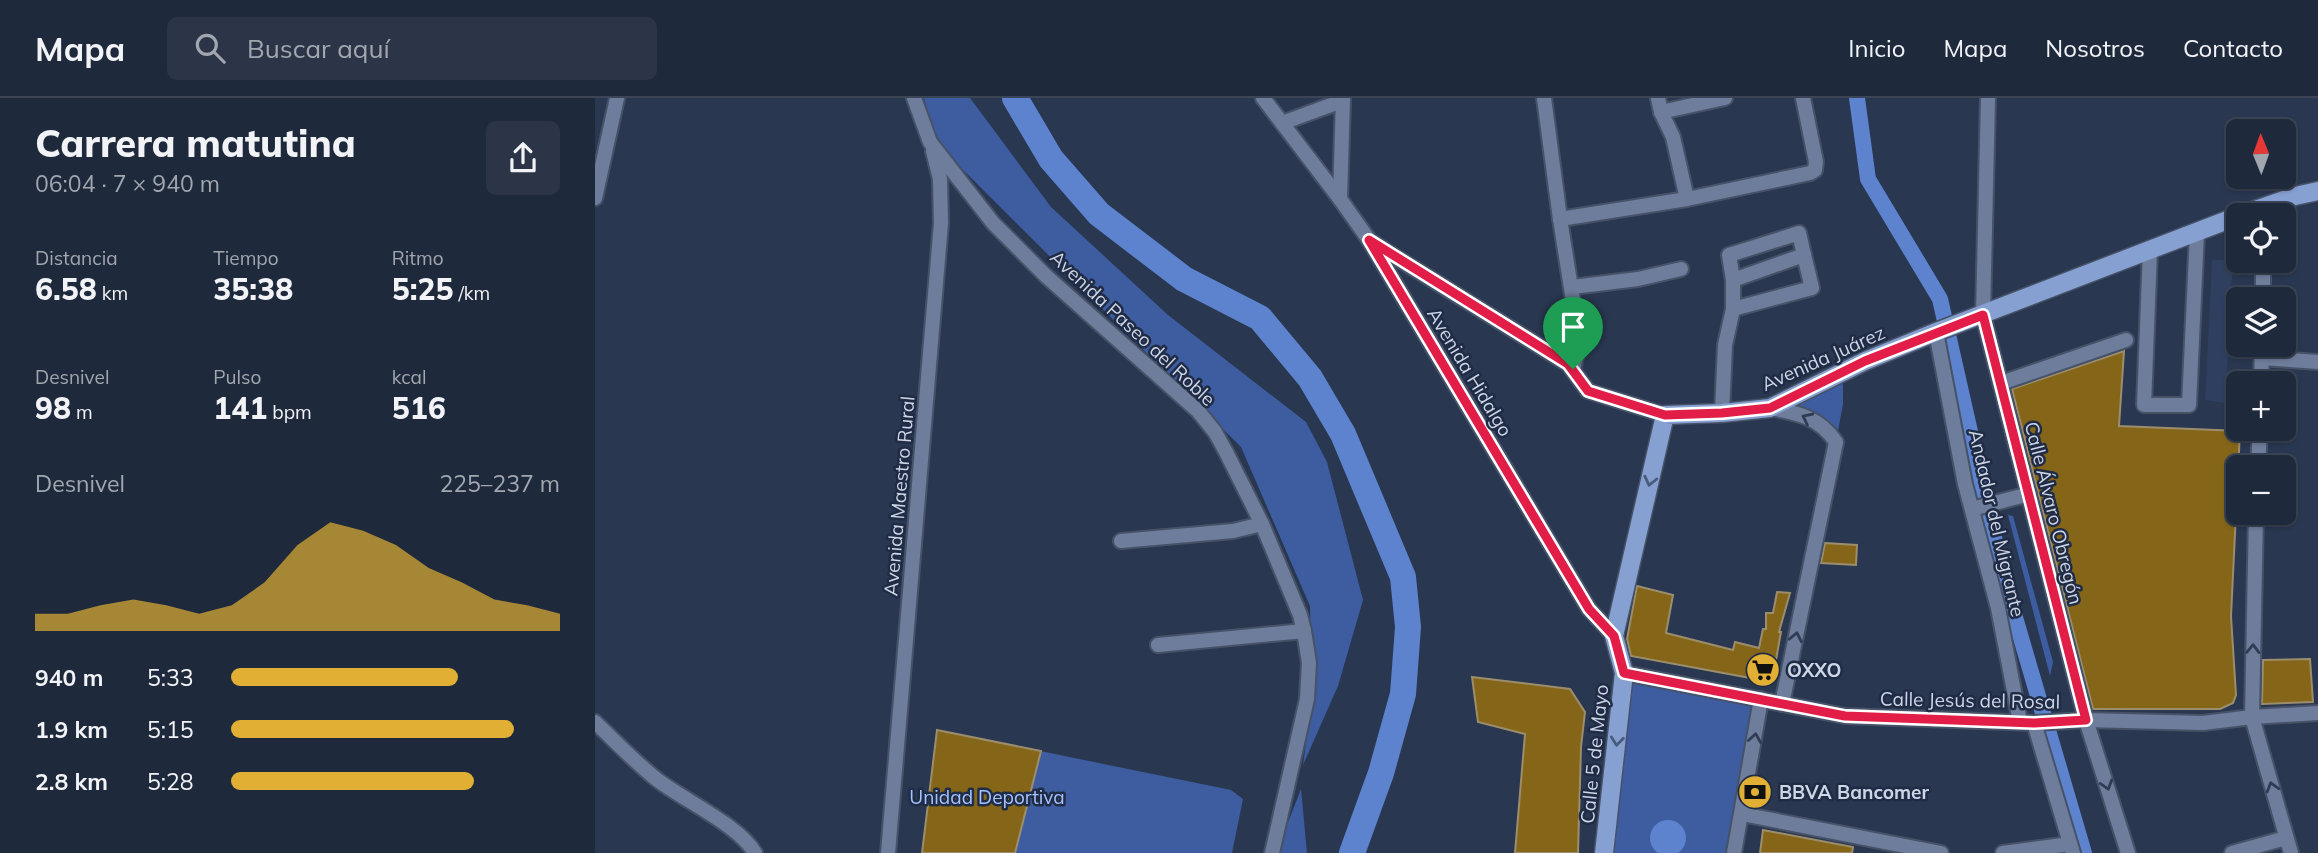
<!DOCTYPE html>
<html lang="es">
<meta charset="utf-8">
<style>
:root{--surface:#1f293c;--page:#2c3547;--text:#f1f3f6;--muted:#a1a6af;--line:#3c4556;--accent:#e0af34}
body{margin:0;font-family:Mulish,sans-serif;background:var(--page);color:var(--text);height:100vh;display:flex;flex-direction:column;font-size:26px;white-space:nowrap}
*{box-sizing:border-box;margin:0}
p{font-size:23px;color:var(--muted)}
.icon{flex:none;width:38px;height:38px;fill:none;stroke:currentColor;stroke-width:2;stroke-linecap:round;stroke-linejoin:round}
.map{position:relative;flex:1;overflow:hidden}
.sheet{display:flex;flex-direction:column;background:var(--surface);width:595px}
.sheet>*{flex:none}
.needle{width:46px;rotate:359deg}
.tools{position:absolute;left:1631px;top:21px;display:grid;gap:14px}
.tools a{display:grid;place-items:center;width:70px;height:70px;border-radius:10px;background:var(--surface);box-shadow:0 2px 5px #0004,0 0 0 2px var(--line);font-size:35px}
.pin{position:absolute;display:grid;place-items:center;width:60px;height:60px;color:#fff;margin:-72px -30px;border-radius:50% 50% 50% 0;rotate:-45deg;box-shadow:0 0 7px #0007}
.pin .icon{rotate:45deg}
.round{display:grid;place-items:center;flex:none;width:74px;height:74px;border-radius:10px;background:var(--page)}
.overview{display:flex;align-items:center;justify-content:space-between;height:119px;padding:0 35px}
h1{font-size:38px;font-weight:800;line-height:52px}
.metrics{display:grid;grid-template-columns:repeat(3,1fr);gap:10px;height:119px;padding:7px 35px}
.metrics div{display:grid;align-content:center}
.metrics b{font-size:30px;font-weight:800}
.metrics small{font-size:19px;font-weight:400}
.metrics p{font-size:19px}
.chart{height:196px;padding:14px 35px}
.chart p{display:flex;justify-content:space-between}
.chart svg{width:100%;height:126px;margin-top:7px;fill:var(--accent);opacity:.7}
ul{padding:0 35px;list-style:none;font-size:23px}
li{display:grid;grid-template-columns:112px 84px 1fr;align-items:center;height:52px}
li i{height:18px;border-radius:9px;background:var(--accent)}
header{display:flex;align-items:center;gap:42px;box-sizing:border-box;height:98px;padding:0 35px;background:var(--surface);border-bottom:2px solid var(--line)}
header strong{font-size:33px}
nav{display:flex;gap:38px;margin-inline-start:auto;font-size:24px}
.search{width:490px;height:63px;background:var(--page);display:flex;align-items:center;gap:18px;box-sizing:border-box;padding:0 24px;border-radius:10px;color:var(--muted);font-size:26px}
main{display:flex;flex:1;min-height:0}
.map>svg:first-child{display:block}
</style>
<header>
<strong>Mapa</strong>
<div class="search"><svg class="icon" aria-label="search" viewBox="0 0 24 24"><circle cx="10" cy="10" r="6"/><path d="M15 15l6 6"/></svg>Buscar aquí</div>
<nav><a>Inicio</a><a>Mapa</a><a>Nosotros</a><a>Contacto</a></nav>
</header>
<main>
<section class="sheet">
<div class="overview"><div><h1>Carrera matutina</h1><p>06:04 · 7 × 940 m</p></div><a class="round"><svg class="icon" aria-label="share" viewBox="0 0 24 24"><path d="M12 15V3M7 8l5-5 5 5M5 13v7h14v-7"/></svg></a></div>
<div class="metrics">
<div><p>Distancia</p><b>6.58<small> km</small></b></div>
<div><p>Tiempo</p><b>35:38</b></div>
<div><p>Ritmo</p><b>5:25<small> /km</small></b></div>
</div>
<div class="metrics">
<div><p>Desnivel</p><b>98<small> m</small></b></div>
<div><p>Pulso</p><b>141<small> bpm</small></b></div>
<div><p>kcal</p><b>516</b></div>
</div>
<div class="chart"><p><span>Desnivel</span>225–237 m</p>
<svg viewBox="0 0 160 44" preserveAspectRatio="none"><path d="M0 44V38L10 38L20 35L30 33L40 35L50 38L60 35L70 27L80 14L90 6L100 9L110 14L120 22L130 27L140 33L150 35L160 38V44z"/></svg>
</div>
<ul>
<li><b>940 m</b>5:33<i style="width:69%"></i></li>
<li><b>1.9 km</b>5:15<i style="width:86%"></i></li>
<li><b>2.8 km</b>5:28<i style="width:74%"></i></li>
</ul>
</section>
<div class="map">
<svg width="1723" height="755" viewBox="0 0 1723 755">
<rect width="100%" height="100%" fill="#293750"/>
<polygon fill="#2f3f5f" points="1617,162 1638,162 1630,305 1610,302"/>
<g fill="#3d5da0">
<polygon points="329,0 375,0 456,109 573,217 711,324 732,364 768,502 743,588 708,667 717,601 715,508 646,349 340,44"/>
<polygon points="1248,274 1248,306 1241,344 1232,330 1175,310"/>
<polygon points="1413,417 1418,418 1458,564 1455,578"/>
<polygon points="1029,575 1166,601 1139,755 1009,755"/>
<polygon points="342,632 636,692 648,701 637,755 327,755"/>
<polygon points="706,691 712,755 681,755"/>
</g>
<circle fill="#5d83ce" cx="1073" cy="740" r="18"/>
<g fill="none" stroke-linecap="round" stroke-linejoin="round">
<polyline stroke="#5d83ce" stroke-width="16" points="1262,0 1273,81 1345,201 1407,475 1489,755"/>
<polyline stroke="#5d83ce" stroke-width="26" points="420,0 456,61 504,116 589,181 665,220 715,280 748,336 808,479 813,529 808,596 786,675 757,755"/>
</g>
<g fill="#856619" stroke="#9c8d6d" stroke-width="2">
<polygon points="1529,253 1524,328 1645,333 1636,518 1641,597 1638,605 1625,611 1498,611 1417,291"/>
<polygon points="1230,445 1262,447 1261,467 1226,465"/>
<polygon points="1042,488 1078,497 1071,535 1138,552 1140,544 1164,550 1168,531 1171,531 1171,515 1178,515 1182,494 1195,495 1184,534 1186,534 1177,584 1036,558 1032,541"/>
<polygon points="1715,561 1718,604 1667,606 1668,562"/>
<polygon points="877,579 975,591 990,614 986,649 983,755 920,755 930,636 883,624"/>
<polygon points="342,632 446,653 420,755 327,755"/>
<polygon points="1168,732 1258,749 1257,755 1165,755"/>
</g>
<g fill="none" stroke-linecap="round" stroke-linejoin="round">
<g stroke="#465267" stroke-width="18">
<g id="minor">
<polyline points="319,0 335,44 398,125 451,178 603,313 620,334 631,354 667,426 705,517 709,533 714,565 712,601 677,755"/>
<polyline points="668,0 745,101 774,142 994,511 1019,538"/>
<polyline points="949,0 965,121 983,234 984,247 978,271"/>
<polyline points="1063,0 1066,14 1078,39 1092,101"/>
<polyline points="1393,0 1388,217 1491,622 1533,755"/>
<polyline points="1066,14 1130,0"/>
<polyline points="687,25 747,3"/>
<polyline points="0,100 22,0"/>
<polyline points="745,101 748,0"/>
<polyline points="965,121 1092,101 1215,75 1220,72 1221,64 1208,0"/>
<polyline points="778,145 973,266 993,293 1070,317"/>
<polyline points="1555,152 1549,307 1594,307 1602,134"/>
<polyline points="1138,182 1134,157 1204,135 1209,157"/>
<polyline points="977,189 1043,181 1086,171"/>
<polyline points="1668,201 1668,163"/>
<polyline points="1341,234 1370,386 1403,510 1425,624"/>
<polyline points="1667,260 1723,264"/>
<polyline points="1406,285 1531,242"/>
<polyline points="1666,285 1667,247"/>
<path d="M1175,310C1203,315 1224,319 1241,344L1187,606"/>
<polyline points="1127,315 1130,247 1138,211 1138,182 1209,157 1217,190 1138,211"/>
<polyline points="1663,369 1665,331"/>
<polyline points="1377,411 1434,396"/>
<polyline points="1661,415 1657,619 1696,755"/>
<polyline points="526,443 638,433 667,426"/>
<polyline points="563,547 709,533"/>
<polyline points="1029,575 1250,618 1439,625 1491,622 1608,625 1657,619 1723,615"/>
<path d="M0,624C20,643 39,663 60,680C86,701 144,727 160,755"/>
<polyline points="1439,625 1478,755"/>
<polyline points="1147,716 1346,755"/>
<polyline points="293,755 346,125 345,81 338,53"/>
<polyline points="1139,755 1166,601"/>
<polyline points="1408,755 1475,746"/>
<polyline points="1637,755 1691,740"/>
</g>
</g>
<g stroke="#465267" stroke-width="21">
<g id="major">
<polyline points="1646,117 1700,98 1723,93"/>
<polyline points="1009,755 1029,575 1019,538 1070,317 1127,315 1175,310 1270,263 1341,234 1643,118"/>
</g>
</g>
<use href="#minor" stroke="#6e7d9b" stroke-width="14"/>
<use href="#major" stroke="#86a0d2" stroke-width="18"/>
</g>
<defs><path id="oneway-chevron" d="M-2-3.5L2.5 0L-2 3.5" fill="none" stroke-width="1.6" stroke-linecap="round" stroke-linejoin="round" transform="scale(1.75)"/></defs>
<g stroke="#303c56">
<use href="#oneway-chevron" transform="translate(1212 320) rotate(-154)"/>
<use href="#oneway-chevron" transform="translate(1201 539) rotate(-78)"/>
<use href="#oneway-chevron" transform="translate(1658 551) rotate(-89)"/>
<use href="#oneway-chevron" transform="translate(1160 640) rotate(-81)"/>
<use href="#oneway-chevron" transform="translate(1512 687) rotate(73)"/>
<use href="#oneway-chevron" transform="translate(1677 689) rotate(-106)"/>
</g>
<g stroke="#495a7d">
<use href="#oneway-chevron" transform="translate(1055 383) rotate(103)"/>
<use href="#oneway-chevron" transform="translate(1022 643) rotate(96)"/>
</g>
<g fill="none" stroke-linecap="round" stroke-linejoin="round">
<g stroke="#fff" stroke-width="14">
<polygon id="route" points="774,142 973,266 993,293 1070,317 1127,315 1175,310 1270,263 1388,217 1491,622 1439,625 1250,618 1029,575 1019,538 994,511"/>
</g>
<use href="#route" stroke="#e11d48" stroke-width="9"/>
</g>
<defs>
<g id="supermarket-disc" transform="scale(1.75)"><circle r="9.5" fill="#e0af34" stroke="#202c45"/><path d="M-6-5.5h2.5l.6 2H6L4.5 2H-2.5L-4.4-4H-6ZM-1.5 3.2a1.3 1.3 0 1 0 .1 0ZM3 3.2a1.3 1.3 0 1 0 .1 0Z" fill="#111"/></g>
<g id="bank-disc" transform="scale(1.75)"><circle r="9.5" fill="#e0af34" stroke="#202c45"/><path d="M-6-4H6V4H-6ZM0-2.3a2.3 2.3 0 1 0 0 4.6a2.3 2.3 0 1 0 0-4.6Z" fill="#111"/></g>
</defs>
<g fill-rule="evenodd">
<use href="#supermarket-disc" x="1168" y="572"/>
<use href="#bank-disc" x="1160" y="694"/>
</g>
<g text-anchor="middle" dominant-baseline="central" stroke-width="5" stroke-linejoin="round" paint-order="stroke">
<g font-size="19" fill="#cdd6e6" stroke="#202c45">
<text transform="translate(538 230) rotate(43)">Avenida Paseo del Roble</text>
<text transform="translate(1228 260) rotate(-24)">Avenida Juárez</text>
<text transform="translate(875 274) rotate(59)">Avenida Hidalgo</text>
<text transform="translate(304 398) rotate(-85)">Avenida Maestro Rural</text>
<text transform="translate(1459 415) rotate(76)">Calle Álvaro Obregón</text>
<text transform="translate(1402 425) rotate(77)">Andador del Migrante</text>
<text transform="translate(1375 602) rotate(1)">Calle Jesús del Rosal</text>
<text transform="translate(999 656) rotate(-84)">Calle 5 de Mayo</text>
</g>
<g font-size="19" font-weight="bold" fill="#cdd6e6" stroke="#202c45" text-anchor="start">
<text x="1192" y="572">OXXO</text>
<text x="1184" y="694">BBVA Bancomer</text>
</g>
<g font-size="19" fill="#a3c2fe" stroke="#202c45">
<text x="392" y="699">Unidad Deportiva</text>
</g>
</g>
</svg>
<div class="tools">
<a><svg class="needle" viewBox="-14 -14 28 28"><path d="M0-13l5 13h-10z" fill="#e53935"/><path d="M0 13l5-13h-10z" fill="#a1a6af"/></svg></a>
<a><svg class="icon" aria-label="locate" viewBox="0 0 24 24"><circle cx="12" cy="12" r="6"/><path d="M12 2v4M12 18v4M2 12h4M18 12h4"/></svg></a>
<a><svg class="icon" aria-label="layers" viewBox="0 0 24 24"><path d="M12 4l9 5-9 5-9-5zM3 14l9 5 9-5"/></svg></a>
<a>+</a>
<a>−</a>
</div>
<div class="pin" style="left:978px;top:271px;background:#1e9e55"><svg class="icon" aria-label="arrive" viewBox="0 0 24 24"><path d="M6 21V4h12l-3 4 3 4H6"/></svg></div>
</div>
</main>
